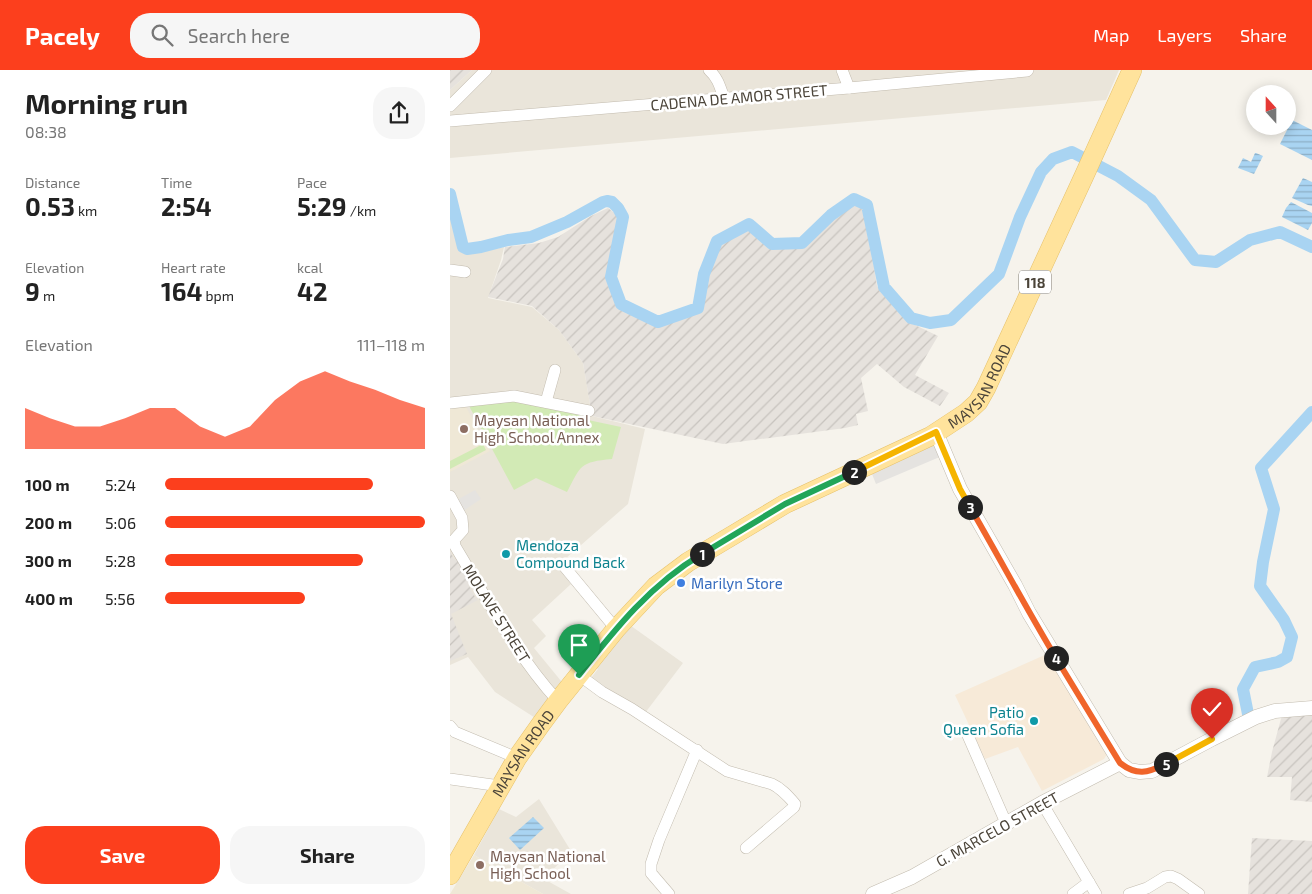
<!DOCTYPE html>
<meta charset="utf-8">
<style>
:root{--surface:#fff;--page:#f6f6f6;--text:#222;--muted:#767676;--accent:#fc3f1d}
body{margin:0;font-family:"Exo 2",sans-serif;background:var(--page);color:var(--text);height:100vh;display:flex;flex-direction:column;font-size:19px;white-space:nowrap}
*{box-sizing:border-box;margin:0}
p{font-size:16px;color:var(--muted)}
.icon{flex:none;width:28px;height:28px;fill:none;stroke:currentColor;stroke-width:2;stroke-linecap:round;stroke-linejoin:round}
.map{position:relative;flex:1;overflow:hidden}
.drawer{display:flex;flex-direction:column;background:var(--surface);width:450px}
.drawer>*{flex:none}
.needle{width:32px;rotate:339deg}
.controls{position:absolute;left:796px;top:15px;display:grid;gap:10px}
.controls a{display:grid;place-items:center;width:50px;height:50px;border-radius:50%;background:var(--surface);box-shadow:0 2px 12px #0003;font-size:25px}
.pin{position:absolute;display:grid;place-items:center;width:42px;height:42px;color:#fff;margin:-51px -21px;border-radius:50% 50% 50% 0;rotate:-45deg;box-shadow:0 0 5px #0007}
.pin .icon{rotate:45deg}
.km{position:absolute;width:25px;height:25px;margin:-12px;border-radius:50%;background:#222;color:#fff;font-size:14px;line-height:25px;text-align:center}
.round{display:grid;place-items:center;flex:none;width:52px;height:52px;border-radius:20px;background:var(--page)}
.headline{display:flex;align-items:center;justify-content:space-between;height:85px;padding:0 25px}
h1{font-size:28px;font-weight:700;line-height:38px}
.metrics{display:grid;grid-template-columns:repeat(3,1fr);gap:8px;height:85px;padding:5px 25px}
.metrics div{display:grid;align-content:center}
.metrics b{font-size:25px;font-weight:700}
.metrics small{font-size:14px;font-weight:400}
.metrics p{font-size:14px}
.chart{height:140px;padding:10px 25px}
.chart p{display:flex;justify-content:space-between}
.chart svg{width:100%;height:90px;margin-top:5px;fill:var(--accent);opacity:.7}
.cta{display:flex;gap:10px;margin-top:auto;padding:10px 25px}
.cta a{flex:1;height:58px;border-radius:20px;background:var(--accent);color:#fff;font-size:20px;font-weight:700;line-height:58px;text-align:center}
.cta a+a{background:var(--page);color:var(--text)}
ul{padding:0 25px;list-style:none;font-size:16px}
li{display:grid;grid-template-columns:80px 60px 1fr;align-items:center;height:38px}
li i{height:12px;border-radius:6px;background:var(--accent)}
header{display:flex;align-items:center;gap:30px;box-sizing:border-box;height:70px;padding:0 25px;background:var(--accent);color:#fff}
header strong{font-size:24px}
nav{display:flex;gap:28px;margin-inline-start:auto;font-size:18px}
.search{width:350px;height:45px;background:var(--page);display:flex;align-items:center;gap:12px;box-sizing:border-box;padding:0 18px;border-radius:20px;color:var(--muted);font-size:19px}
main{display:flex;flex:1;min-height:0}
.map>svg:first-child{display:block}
</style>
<header>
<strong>Pacely</strong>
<div class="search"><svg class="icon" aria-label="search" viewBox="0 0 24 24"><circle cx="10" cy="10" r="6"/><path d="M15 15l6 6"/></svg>Search here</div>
<nav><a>Map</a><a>Layers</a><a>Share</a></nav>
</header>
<main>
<section class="drawer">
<div class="headline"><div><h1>Morning run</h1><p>08:38</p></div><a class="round"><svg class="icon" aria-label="share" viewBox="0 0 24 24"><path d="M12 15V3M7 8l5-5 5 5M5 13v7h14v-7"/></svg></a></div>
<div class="metrics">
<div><p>Distance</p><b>0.53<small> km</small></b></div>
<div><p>Time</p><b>2:54</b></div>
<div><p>Pace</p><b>5:29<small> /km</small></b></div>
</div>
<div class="metrics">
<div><p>Elevation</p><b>9<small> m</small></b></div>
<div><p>Heart rate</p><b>164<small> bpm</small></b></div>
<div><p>kcal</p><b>42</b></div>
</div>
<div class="chart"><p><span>Elevation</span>111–118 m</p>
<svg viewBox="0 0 160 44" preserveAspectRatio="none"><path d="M0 44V24L10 29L20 33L30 33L40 29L50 24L60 24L70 33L80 38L90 33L100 20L110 11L120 6L130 11L140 15L150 20L160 24V44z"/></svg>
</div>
<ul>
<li><b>100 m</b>5:24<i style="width:80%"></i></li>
<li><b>200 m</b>5:06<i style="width:100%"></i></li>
<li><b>300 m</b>5:28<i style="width:76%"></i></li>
<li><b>400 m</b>5:56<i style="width:54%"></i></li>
</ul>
<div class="cta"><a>Save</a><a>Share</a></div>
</section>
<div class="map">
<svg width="862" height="824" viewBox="0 0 862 824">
<defs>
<pattern id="industrial-furrows" width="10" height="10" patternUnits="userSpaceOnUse" patternTransform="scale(1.25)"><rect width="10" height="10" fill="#e6e2dd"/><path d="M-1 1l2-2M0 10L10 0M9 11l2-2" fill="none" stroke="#c7c3be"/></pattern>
<pattern id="water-rules" width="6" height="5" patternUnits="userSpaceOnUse" patternTransform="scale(1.25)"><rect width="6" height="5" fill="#a9d4f2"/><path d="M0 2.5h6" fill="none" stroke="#8caec5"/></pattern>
</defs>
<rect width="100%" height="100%" fill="#f6f3ec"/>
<g fill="#eae5da">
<polygon points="22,0 669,0 656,30 0,88 0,20"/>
<polygon points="0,133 10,179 13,181 32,182 54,177 51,190 38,228 82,237 109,260 133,293 142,346 195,359 178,434 107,496 121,514 82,550 96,566 84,578 116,617 90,651 45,622 18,587 0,595"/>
<polygon points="177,553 233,593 195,643 141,608 148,599 144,596"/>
<polygon points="89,729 121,781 94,809 121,824 93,824 24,785 49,739 66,747"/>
</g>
<polygon fill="#f7ead8" points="597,584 658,683 654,689 592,721 568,677 535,689 505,625"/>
<g fill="url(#industrial-furrows)">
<polygon points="0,0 22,0 0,20"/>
<polygon points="404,132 415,137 427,216 463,254 488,266 465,305 499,323 490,336 454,317 427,294 411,308 418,341 406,344 408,355 395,358 273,374 142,346 133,293 109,260 82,236 38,227 53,189 55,177 89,173 108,167 141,146 158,138 170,147 157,207 170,236 210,255 251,241 258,205 269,173 299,158 322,178 353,174 381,148"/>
<polygon points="0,481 4,489 8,490 19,512 18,514 25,527 28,530 1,544 17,584 0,591"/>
<polygon points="862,644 862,732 840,730 842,707 817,707 822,682 832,645"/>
<polygon points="802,768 862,771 862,824 798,824"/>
</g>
<g fill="#efe8d6">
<polygon points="15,335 40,381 0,402 0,336"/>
<polygon points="24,785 93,824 0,824"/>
</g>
<g fill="#d2eab5">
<path d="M63,329L136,343L138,350L171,357L162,389C130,392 131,395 117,422L86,408L64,420L18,334Z"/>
<polygon points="33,374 36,380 0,399 0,391"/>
</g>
<g fill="#e5e3e0">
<polygon points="486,374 492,386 426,414 422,404"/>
<polygon points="25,420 31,429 13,441 7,430"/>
</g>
<g fill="url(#water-rules)">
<polygon points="842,50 862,60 862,90 830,74"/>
<polygon points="805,83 806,83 813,86 804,104 788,98 793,88 801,92"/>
<polygon points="853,108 862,112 862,136 858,135 842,128"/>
<polygon points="841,132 862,143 862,153 858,160 832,147 836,138"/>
<polygon points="83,747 94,758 70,780 59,768"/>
</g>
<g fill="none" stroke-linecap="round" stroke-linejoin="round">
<g stroke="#a9d4f2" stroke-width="12">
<polyline points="0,124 12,173 13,177 17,179 31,177 58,170 81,167 117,152 153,132 157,131 162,132 168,138 173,147 161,207 171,234 208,252 248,238 254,204 267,171 299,154 322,174 352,173 381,145 404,129 417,135 434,217 461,248 480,253 501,250 549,204 570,147 591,102 603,89 622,82 668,106 701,130 745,190 766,192 800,170 830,162 862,177"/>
<polyline points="798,644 793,619 805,597 828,592 837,587 842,567 834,550 810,516 813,492 824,439 811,398 862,342"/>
</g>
<g stroke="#c2bbae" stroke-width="12">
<g id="minor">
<path d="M259,0C268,8 270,17 274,28"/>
<polyline points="392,0 399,18"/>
<polyline points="0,36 36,0"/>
<polyline points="0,51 399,18 577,1 578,0"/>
<polyline points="0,200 15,202"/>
<polyline points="96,332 105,300"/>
<polyline points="0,333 64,326 139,341"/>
<path d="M0,426L12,448L13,460L4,470L5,476C37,529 66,585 108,631"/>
<polyline points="113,495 166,559"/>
<path d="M129,605L152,622L182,639L277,701L322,714C331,718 338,726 345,734L344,737L296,778"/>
<polyline points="0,656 5,662 67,688"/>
<polyline points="516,661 556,753"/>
<polyline points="0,709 50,716"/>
<polyline points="592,733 646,824"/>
<polyline points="219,824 201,803 201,794 209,770 247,680"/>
<polyline points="623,824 639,812"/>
<polyline points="679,824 697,818 715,807 721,806 728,809 749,824"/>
</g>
</g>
<g stroke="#c2bbae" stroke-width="15">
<g id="tertiary">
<polyline points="486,362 510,419 565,515 579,543 670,693 679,700 690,702 702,701 762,669 806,647 825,641 862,638"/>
<polyline points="423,824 462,807 592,733 670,693"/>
</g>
</g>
<g stroke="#e6c16a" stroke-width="20">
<g id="primary">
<path id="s1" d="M0,805L67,688L91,654L108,631L166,559L206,516L238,492L335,434L481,366L516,343L528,332L536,318L634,106L682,0"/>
</g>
</g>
<use href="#minor" stroke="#fff" stroke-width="11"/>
<use href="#tertiary" stroke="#fff" stroke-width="14"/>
<use href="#primary" stroke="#ffe39c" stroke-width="19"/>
</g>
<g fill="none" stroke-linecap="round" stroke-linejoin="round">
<g stroke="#fff" stroke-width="10">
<path id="split-1" d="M129,605C165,559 201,514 252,484"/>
</g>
<g stroke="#fff" stroke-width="10">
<polyline id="split-2" points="252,484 335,434 404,402"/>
</g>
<g stroke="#fff" stroke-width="10">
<polyline id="split-3" points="404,402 486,362 510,419 520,437"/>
</g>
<g stroke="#fff" stroke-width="10">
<path id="split-4" d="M520,437C549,487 576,538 606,588"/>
</g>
<g stroke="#fff" stroke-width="10">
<path id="split-5" d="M606,588L670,693C687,706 697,703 716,694"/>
</g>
<g stroke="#fff" stroke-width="10">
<polyline id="split-6" points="716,694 762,669"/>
</g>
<use href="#split-1" stroke="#22a559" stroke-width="6"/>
<use href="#split-2" stroke="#22a559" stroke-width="6"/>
<use href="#split-3" stroke="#f5b400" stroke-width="6"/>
<use href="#split-4" stroke="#f0652b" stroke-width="6"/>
<use href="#split-5" stroke="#f0652b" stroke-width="6"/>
<use href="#split-6" stroke="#f5b400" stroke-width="6"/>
</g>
<g fill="#8d6e63" stroke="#fff" stroke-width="2">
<circle cx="14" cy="359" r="5"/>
<circle cx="30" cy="795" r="5"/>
</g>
<g fill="#0f9aa8" stroke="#fff" stroke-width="2">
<circle cx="56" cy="484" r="5"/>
<circle cx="584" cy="651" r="5"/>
</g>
<circle fill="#3f7fe0" stroke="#fff" stroke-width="2" cx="231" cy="513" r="5"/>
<g text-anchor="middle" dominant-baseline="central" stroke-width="5" stroke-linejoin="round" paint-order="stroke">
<rect fill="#fff" stroke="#817c74" stroke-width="1" x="569" y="200.5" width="32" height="23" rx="4"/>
<g font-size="14" font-weight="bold" fill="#4b4439">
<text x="585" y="212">118</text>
</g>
<g font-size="15" fill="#4b4439" stroke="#fff">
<text transform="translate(289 27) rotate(-5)">CADENA DE AMOR STREET</text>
<text stroke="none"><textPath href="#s1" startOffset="742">MAYSAN ROAD</textPath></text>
<text transform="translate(47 543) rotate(58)">MOLAVE STREET</text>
<text stroke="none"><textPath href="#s1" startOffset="142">MAYSAN ROAD</textPath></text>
<text transform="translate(547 759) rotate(-29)">G. MARCELO STREET</text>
</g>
<g font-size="15" fill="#785e54" stroke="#fff" text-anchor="start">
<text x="24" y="350">Maysan National<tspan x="24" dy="17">High School Annex</tspan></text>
<text x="40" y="786">Maysan National<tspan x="40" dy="17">High School</tspan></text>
</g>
<g font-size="15" fill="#0d838f" stroke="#fff" text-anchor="start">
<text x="66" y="475">Mendoza<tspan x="66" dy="17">Compound Back</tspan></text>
<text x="574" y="642" text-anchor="end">Patio<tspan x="574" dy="17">Queen Sofia</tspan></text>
</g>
<g font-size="15" fill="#366cbe" stroke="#fff" text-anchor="start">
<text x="241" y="513">Marilyn Store</text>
</g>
</g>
</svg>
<div class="controls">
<a><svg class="needle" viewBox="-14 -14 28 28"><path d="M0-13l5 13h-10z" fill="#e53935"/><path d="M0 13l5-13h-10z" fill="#767676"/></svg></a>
</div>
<div class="pin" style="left:129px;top:605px;background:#1e9e55"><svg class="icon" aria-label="arrive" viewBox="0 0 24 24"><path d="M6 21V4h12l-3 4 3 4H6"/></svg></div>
<div class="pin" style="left:762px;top:669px;background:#d93025"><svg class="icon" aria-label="check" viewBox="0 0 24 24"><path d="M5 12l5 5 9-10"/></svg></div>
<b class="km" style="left:252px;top:484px">1</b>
<b class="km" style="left:404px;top:402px">2</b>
<b class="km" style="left:520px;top:437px">3</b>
<b class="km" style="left:606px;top:588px">4</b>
<b class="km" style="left:716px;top:694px">5</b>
</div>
</main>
